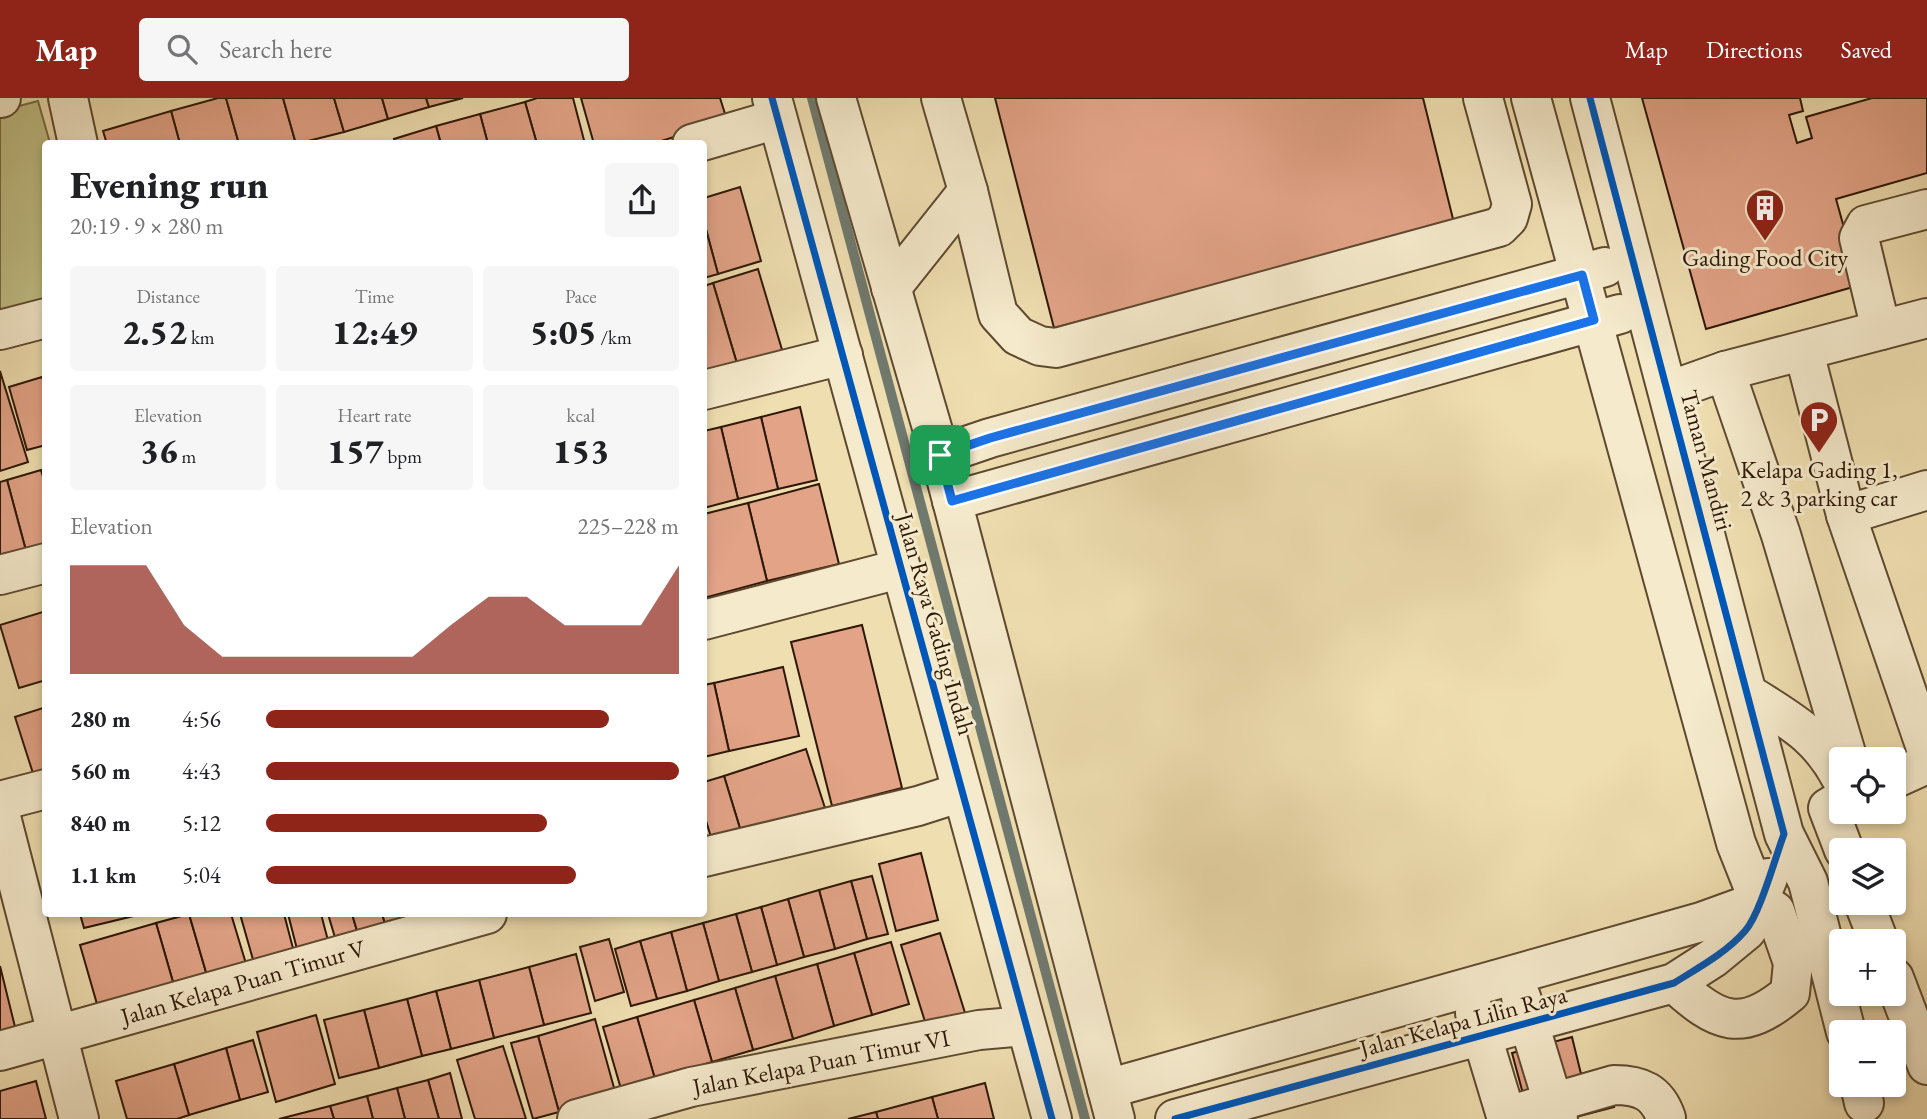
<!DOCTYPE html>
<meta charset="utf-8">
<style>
:root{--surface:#fff;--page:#f6f6f6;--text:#202124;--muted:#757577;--accent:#8f2418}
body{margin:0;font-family:"EB Garamond",serif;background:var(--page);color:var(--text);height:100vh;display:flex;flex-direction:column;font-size:26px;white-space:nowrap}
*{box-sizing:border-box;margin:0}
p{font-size:23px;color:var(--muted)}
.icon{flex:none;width:38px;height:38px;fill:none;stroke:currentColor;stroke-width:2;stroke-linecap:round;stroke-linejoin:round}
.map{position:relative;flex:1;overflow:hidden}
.side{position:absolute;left:42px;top:42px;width:665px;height:777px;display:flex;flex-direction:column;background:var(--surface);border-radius:7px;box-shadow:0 4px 10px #0003}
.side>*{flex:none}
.fabs{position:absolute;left:1829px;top:649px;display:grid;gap:14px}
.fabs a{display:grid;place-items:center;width:77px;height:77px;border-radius:7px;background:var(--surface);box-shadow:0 4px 10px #0003;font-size:35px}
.pin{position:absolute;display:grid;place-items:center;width:60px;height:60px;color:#fff;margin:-30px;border-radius:14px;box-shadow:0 4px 10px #0006}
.round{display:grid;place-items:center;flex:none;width:74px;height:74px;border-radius:7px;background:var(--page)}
.head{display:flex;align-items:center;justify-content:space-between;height:119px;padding:0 28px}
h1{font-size:38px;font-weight:800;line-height:52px}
.figures{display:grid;grid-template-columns:repeat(3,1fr);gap:10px;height:119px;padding:7px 28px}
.figures div{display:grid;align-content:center;border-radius:7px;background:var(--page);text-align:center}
.figures b{font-size:35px;font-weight:800}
.figures small{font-size:19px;font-weight:400}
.figures p{font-size:19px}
.chart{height:196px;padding:14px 28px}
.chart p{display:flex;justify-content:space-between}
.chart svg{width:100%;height:126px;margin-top:7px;fill:var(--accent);opacity:.7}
ul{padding:0 28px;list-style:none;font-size:23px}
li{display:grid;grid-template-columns:112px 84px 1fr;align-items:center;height:52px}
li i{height:18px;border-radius:9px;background:var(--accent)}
header{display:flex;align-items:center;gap:42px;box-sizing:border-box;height:98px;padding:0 35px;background:var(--accent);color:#fff}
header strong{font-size:33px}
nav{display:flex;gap:38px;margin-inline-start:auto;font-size:24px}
.search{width:490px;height:63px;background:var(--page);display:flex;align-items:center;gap:18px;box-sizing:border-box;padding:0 24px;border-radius:7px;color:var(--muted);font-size:26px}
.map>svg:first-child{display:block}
</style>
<header>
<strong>Map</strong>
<div class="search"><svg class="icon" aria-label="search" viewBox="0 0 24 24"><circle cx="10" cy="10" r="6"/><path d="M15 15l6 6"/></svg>Search here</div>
<nav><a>Map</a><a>Directions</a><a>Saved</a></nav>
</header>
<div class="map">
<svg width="1927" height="1021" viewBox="0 0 1927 1021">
<rect width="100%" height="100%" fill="#efdeb0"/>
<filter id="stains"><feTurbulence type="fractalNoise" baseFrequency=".00286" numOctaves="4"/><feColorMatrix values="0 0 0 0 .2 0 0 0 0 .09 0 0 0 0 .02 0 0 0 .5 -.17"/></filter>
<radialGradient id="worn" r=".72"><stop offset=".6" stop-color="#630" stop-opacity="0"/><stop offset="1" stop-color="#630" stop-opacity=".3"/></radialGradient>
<polygon fill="#c1bf86" stroke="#776b46" stroke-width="2" points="38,3 50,45 46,46 45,209 0,221 0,13"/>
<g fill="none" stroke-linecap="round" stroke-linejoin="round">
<polyline stroke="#70796e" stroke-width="10" points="812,0 1085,1021"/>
</g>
<g fill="#e2a387" stroke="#2d1706" stroke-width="2">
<polygon points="218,0 226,0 239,46 180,46 171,13"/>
<polygon points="226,0 283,0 296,46 239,46"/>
<polygon points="283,0 334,0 344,34 296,46"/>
<polygon points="334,0 382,0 388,21 344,34"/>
<polygon points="382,0 426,0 429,9 388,21"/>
<polygon points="426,0 463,0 429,9"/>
<polygon points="537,0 573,0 585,46 537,46 525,4"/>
<polygon points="581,0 720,0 727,22 652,46 594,46"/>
<polygon points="995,0 1423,0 1454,125 1054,230"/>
<polygon points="1642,0 1800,0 1803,13 1789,17 1797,45 1812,40 1806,19 1872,0 1927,0 1927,75 1836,101 1860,187 1706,231"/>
<polygon points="525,4 537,46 488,46 480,16"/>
<polygon points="171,13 180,46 107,46 103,33"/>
<polygon points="480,16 488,46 441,46 436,28"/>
<polygon points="436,28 441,46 396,46 394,41"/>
<polygon points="740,89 761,163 718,176 704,124 704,100"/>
<polygon points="704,124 718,176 704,180"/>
<polygon points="758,171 783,255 738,269 713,185"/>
<polygon points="713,185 738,269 704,273 704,188"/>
<polygon points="0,273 28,364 0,373"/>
<polygon points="42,279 46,291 46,347 27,352 9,289"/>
<polygon points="800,309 817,382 778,391 761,319"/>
<polygon points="761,319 778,391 738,401 721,329"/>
<polygon points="721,329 738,401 704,410 704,333"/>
<polygon points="41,372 46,389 46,460 29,464 7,382"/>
<polygon points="7,382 29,464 0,473 0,384"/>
<polygon points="819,386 839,466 767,483 748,405"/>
<polygon points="748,405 767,483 704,500 704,416"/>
<polygon points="46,513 46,582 19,590 0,527"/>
<polygon points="862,527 902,690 832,708 791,544"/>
<polygon points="783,569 799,638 729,653 714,585"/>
<polygon points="714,585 729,653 704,659 704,587"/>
<polygon points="46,609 46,688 38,691 15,619"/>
<polygon points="806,651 825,710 742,737 724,678"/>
<polygon points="724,678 742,737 713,746 704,716 704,684"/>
<polygon points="921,755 938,822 896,833 879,766"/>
<polygon points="872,778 888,836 867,841 851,783"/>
<polygon points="851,783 867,841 835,851 819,792"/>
<polygon points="819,792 835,851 804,859 788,801"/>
<polygon points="788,801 804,859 777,867 761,809"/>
<polygon points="761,809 777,867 752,874 736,816"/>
<polygon points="80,816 142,816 84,830"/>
<polygon points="189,816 208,881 175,891 156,825"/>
<polygon points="189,816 231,816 247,869 208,881"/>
<polygon points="240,816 284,816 294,854 254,865"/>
<polygon points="288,816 321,816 330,850 299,859"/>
<polygon points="328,816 352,816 361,846 339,853"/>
<polygon points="352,816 382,816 389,838 361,846"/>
<polygon points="382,816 416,816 420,829 389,838"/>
<polygon points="736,816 752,874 719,883 703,825"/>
<polygon points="156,825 175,891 99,913 80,847"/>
<polygon points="703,825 719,883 687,893 671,834"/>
<polygon points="671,834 687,893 657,901 640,843"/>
<polygon points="940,835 966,918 927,930 901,847"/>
<polygon points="609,841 624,894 595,903 580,849"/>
<polygon points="640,843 657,901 631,908 615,851"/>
<polygon points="891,844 909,906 872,917 854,855"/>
<polygon points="854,855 872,917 834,928 817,866"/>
<polygon points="576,856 591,915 544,927 529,869"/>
<polygon points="817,866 834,928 793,941 775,878"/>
<polygon points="0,868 17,937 0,941"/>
<polygon points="529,869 544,927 494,940 479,882"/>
<polygon points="775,878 793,941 753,952 735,890"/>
<polygon points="479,882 494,940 451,951 436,893"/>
<polygon points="735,890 753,952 712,964 694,902"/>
<polygon points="436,893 451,951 422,958 407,901"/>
<polygon points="407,901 422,958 379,970 364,912"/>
<polygon points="694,902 712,964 655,981 637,919"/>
<polygon points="364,912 379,970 339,980 324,922"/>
<polygon points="316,917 335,986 276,1004 257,934"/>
<polygon points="637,919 655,981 621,991 603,929"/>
<polygon points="595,921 616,997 559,1014 538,938"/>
<polygon points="538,938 559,1014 533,1021 511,945"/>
<polygon points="1572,939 1581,976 1603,970 1614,1009 1576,1019 1529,1018 1512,955"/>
<polygon points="253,942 268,994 240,1002 226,950"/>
<polygon points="503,948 526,1021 475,1021 457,962"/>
<polygon points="226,950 240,1002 189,1017 174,966"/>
<polygon points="174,966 189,1017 177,1021 127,1021 116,983"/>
<polygon points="450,975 462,1021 439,1021 428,982"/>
<polygon points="428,982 439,1021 405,1021 397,990"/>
<polygon points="36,983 46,1021 0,1021 0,993"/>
<polygon points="985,985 994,1021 938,1021 932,999"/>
<polygon points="397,990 405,1021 373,1021 367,998"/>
<polygon points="367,998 373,1021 334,1021 330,1008"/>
<polygon points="932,999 938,1021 878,1021 876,1014"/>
<polygon points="330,1008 334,1021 279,1021"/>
<polygon points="876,1014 878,1021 848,1021"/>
</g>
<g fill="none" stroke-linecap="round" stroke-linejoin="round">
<g stroke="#5e4930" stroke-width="42">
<g id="minor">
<polyline points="0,0 1,0"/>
<polyline points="68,0 78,46"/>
<polyline points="772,0 1052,1021"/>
<polyline points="836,0 940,357 1115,1021"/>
<polyline points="941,0 968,93 998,216 1018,238 1040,248 1056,250 1499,129 1508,120 1512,106 1483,0"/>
<polyline points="1531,0 1736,745 1759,803"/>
<polyline points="1590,0 1784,736 1808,784 1846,934"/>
<polyline points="692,46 777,21"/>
<polyline points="891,190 968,93"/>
<polyline points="0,232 46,220"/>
<polyline points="1881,232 1859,140 1866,127 1927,111"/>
<polyline points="1804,254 1846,417 1927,653"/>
<polyline points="1725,273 1781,437 1848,662"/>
<polyline points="704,292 843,257"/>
<polyline points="1669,293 1725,273 1927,220"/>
<polyline points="940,357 990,340 1605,169"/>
<polyline points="952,403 1620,216"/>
<polyline points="1846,417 1927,392"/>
<polyline points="0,477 46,465"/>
<polyline points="704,522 899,471"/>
<path d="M1750,597C1790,623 1818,636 1841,680"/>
<polyline points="1894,681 1927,666"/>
<polyline points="1841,702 1828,710 1844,752"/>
<polyline points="0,703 46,691"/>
<polyline points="0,715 79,1021"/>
<polyline points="704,759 918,708 962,694"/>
<polyline points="1864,805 1879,844"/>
<polyline points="1894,880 1927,967"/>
<path d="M1674,885C1718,925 1741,936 1790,895L1793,865L1775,813L1759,803"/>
<polyline points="1521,899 1558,1021"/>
<polyline points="1475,915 1507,1021"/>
<polyline points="0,953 487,816"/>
<polyline points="1860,987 1864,1005"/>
<polyline points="1107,991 1701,824 1759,803"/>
<path d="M1507,1018L1614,987C1641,987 1657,994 1666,1020"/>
<polyline points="577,1021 691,989 979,932 1026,928"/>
<polyline points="1175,1021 1674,885 1713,860 1747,832 1768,780"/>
</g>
</g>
<use href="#minor" stroke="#f5eacc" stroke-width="38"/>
<g stroke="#f5eacc" stroke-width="11">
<g id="cycleway">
<polyline points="772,0 1052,1021"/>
<path d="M1175,1021L1674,885C1698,870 1726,855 1745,833C1760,816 1775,760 1784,736L1590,0"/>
</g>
</g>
<use href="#cycleway" stroke="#0057b8" stroke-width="7"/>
</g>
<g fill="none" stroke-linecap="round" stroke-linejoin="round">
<g stroke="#fff" stroke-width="14">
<polygon id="route" points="1582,177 1594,222 952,403 940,357 990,340"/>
</g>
<use href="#route" stroke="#1a73e8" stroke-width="9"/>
</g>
<defs>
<g id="building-pin" transform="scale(2.0125)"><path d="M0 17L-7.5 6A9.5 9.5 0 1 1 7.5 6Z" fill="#8f2418" stroke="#f5eacc"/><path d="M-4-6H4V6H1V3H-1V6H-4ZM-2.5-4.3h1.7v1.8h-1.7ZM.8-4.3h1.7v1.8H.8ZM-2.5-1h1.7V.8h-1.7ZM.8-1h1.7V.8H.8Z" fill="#fff"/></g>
<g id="parking-pin" transform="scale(2.0125)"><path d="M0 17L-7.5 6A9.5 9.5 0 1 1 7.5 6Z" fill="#8f2418" stroke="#f5eacc"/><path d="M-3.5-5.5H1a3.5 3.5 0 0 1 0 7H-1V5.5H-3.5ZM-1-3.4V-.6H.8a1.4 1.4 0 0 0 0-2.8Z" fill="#fff"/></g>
</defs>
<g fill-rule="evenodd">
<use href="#building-pin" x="1765" y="110"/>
<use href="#parking-pin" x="1819" y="322"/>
</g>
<g text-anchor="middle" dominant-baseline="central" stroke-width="6" stroke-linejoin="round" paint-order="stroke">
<g font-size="24" fill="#2d1706" stroke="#f5eacc">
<text x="1765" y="159">Gading Food City</text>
<text x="1819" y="371">Kelapa Gading 1,<tspan x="1819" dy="28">2 &amp; 3 parking car</tspan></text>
</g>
<g font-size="24" fill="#2d1706" stroke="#f5eacc">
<text transform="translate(1707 362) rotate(75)">Taman Mandiri</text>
<text transform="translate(936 526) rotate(74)">Jalan Raya Gading Indah</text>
<text transform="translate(243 884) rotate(-16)">Jalan Kelapa Puan Timur V</text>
<text transform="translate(1463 923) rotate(-15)">Jalan Kelapa Lilin Raya</text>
<text transform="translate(821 964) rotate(-11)">Jalan Kelapa Puan Timur VI</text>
</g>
</g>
<rect width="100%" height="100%" filter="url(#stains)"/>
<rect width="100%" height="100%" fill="url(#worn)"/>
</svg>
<div class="fabs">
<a><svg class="icon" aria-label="locate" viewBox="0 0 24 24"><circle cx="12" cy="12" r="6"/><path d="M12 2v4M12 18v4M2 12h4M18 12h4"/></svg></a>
<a><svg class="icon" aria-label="layers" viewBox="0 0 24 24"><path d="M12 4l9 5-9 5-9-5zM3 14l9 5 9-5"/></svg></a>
<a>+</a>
<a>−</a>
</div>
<div class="pin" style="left:940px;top:357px;background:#1e9e55"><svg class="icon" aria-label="arrive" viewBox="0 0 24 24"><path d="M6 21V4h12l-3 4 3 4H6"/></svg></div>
<section class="side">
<div class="head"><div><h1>Evening run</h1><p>20:19 · 9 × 280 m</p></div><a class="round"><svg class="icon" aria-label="share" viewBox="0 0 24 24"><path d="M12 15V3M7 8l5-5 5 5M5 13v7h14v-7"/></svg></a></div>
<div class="figures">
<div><p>Distance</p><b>2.52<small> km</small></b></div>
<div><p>Time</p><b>12:49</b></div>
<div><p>Pace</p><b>5:05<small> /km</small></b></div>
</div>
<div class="figures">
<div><p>Elevation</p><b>36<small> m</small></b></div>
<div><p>Heart rate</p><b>157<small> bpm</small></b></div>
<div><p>kcal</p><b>153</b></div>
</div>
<div class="chart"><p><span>Elevation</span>225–228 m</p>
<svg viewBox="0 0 160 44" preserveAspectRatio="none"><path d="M0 44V6L10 6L20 6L30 27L40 38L50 38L60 38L70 38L80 38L90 38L100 27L110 17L120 17L130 27L140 27L150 27L160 6V44z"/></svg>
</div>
<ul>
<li><b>280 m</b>4:56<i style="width:83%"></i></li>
<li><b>560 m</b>4:43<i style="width:100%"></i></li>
<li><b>840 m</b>5:12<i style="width:68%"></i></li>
<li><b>1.1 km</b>5:04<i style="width:75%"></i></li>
</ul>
</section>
</div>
